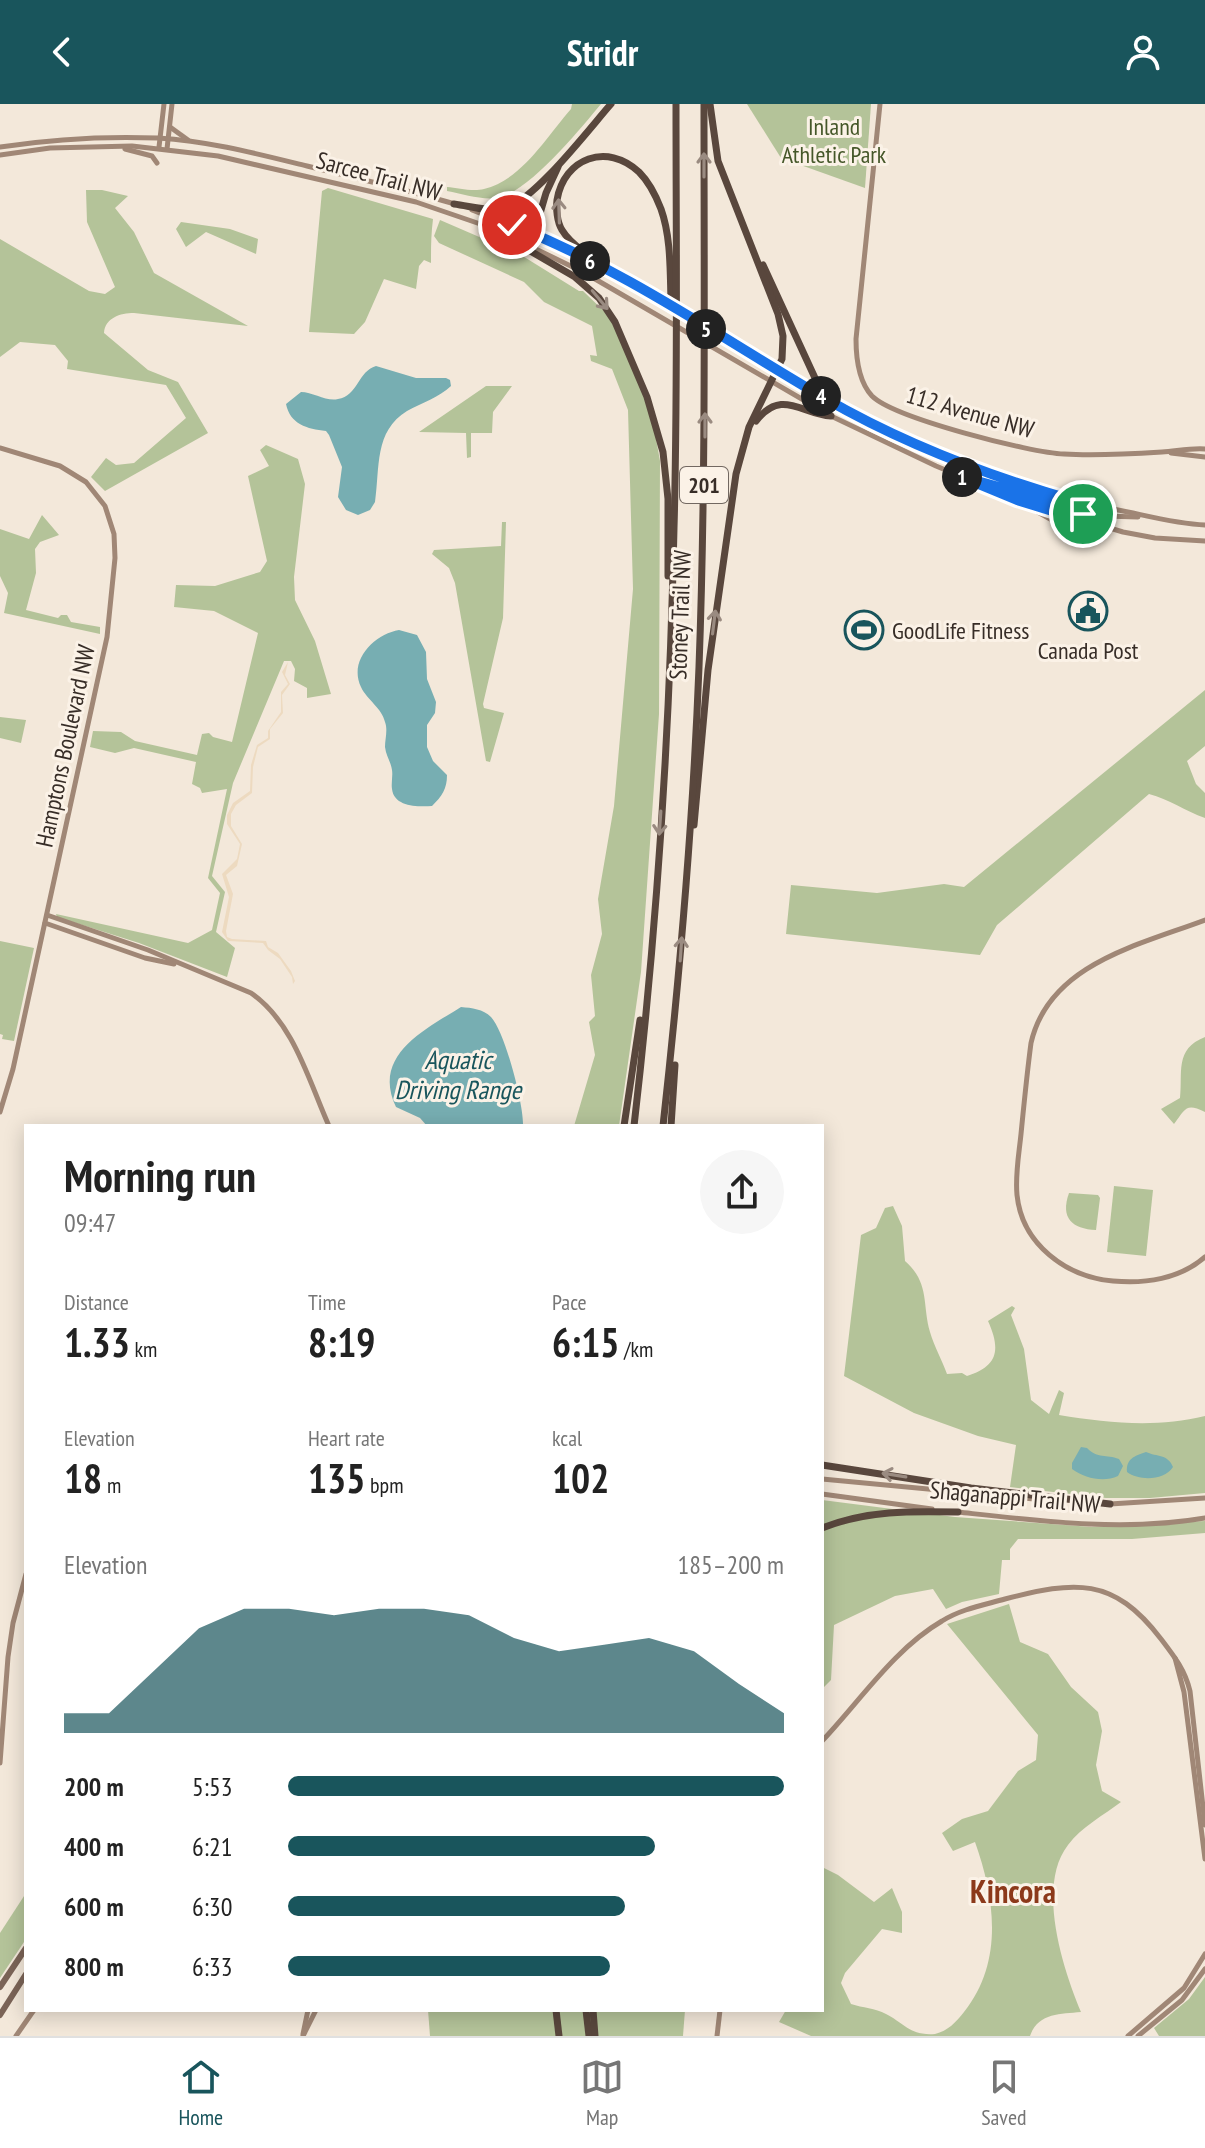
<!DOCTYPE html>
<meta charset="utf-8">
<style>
:root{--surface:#fff;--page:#f6f6f6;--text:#222;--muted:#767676;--line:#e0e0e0;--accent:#19555c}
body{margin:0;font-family:"PT Sans Narrow",sans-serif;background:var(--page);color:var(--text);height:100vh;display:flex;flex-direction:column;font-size:30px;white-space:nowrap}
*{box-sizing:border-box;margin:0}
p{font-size:26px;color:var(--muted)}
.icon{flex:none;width:44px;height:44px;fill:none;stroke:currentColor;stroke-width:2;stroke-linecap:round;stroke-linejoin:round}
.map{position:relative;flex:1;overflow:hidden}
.drawer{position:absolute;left:24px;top:1020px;width:800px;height:888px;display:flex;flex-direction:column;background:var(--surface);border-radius:0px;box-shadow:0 4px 20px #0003}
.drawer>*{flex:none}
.pin{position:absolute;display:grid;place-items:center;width:68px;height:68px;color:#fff;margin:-34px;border:4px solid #fff;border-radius:50%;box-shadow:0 2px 8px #0007}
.km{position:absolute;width:40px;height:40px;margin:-20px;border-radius:50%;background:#222;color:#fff;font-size:22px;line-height:40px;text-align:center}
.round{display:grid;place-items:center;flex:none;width:84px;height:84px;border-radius:42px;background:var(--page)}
.overview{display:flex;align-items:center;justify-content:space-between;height:136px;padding:0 40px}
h1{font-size:44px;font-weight:700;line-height:60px}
.stats{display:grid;grid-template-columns:repeat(3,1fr);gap:12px;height:136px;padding:8px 40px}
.stats div{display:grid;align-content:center}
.stats b{font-size:40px;font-weight:700}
.stats small{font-size:22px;font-weight:400}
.stats p{font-size:22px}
.chart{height:224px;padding:16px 40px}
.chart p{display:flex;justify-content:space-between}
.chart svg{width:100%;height:144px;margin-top:8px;fill:var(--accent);opacity:.7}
ul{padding:0 40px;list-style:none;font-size:26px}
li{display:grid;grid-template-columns:128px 96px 1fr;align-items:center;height:60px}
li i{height:20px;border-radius:10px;background:var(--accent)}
header{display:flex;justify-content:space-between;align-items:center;height:104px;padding:0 40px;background:var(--accent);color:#fff;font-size:36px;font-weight:700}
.tab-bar{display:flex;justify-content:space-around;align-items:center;height:112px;border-top:2px solid var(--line);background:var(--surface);font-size:22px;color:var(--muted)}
.tab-bar a{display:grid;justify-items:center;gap:4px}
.tab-bar .selected{color:var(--accent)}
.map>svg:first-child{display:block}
</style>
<header><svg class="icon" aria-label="back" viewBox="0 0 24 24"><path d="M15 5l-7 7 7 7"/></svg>Stridr<svg class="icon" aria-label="person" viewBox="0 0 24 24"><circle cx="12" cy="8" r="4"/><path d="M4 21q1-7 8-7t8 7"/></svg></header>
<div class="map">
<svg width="1205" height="1932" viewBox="0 0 1205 1932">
<rect width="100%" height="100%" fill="#f3e8da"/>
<g fill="#b4c399">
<path d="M572,0H601C581,24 527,91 496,94C481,96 463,90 447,87V83C458,84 473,88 484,85C522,76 547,32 571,5Z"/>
<polygon points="747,0 871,0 865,84 781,54"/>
<path d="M328,84L433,115C431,131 431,144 431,159L424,156L419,162L416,185L384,175L365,218L354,230L309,228L322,87Z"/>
<path d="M86,86H102L128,92L115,104L134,128L154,169L248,222L134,209C120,209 105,214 104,229L148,266L178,278L208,329L105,387L91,373L106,354L116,361L134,359L186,314L166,281L67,265L68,257L55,241L20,238L0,253V135L89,187L105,190L115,183L87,118Z"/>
<polygon points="440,116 521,151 579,187 583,187 607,210 616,224 645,294 655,329 660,357 659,610 641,868 619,1022 574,1022 595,951 589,918 595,912 591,871 602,830 598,795 614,702 633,485 628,306 612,265 591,257 590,251 597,252 592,222 544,198 524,178 439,139 434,132"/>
<polygon points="181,118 230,125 258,135 256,150 206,128 186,143 176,125"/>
<polygon points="486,282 512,282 493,308 492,329 471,329 471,353 467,354 466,329 419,328"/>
<polygon points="266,341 298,355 305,380 294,473 295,496 315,537 331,590 307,594 307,584 294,577 295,565 291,557 284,557 233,679 212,772 225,788 216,828 235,844 227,873 139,839 57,813 56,810 188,839 212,826 220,789 208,774 227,685 202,689 200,684 192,680 196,658 134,644 115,649 90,643 93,627 121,628 135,637 197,651 202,630 209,629 213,633 232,638 258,529 214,507 174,503 176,481 215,482 260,468 267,457 248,372 269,362 260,346"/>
<polygon points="42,411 59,431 40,438 35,445 36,469 26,506 58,514 61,511 67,511 71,518 100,523 100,530 4,509 8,489 0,472 0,425 29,435"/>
<polygon points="502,418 506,418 503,514 483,600 484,604 504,609 490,658 486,657 455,479 449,464 432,450 434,446 501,442"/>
<path d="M1205,586V642L1187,657L1196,680L1205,689V714C1185,707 1169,695 1149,690L997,821L980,851L786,830L791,781L877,789L944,780L964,783Z"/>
<polygon points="0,613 26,616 21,639 0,634"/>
<polygon points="0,837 34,844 14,937 2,935 3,931 0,930"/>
<path d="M1205,933V1008C1186,999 1186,1004 1174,1020L1161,1005L1180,994C1183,969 1174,945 1205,933Z"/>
<polygon points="1114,1082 1153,1086 1146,1152 1107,1148"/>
<path d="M1069,1089L1098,1091L1100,1094L1096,1126C1072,1125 1060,1114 1069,1089Z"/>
<path d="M893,1102L902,1122L905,1157C930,1179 922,1200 930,1228C934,1242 942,1256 947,1270L962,1269L967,1272C998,1262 1001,1246 988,1217L1012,1202L1015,1204L1011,1211L1024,1245L1031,1296L1049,1310L1059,1286L1064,1289L1059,1311C1108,1319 1156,1324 1205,1312V1389L1150,1394H1106L1010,1383L1016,1341L978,1332L914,1309L844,1272L861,1131L876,1124L885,1104Z"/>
<polygon points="822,1396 955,1413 1092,1423 1205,1417 1205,1429 1132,1435 1018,1435 1010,1445 1010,1456 1002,1456 999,1490 962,1498 946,1505 933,1485 895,1492 834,1521 831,1576 822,1585"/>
<path d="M1009,1500L1020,1538L1048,1550L1071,1583L1098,1608L1102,1627L1096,1661L1102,1687L1121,1698C1104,1711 1081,1723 1068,1741C1036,1782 1063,1865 1081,1908C1060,1910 1038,1909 1030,1932H811L779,1918L786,1906H822L824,1827L822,1763L838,1771L874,1798L892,1784L902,1808V1829L882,1825L845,1869L841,1879L851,1900C863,1904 875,1904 886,1910C904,1919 910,1932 935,1930C948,1927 956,1918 964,1908C1004,1858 995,1794 975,1738L953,1747L942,1729L962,1715L988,1707L1018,1667L1036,1656L1038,1631L947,1520Z"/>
<polygon points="26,1789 26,1835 0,1874 0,1829"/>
<polygon points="1205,1873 1205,1932 1159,1932 1154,1924 1189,1895"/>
<polygon points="428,1906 685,1906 683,1932 430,1932"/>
</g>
<polygon fill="#eddac0" points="288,558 285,571 290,580 282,591 283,609 270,625 270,635 258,643 253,663 252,689 236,701 231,710 231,722 242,740 237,762 226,771 233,790 226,827 227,833 232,835 266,837 268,843 278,849 291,867 295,877 293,880 292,873 280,855 268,846 263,839 228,837 222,828 229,793 222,770 237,755 240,740 227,720 227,711 233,699 250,687 251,661 257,641 268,634 268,627 281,608 281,588 288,580 282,568"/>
<g fill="#77aeb2">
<path d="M376,262L416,274H446L450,276L451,282C439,293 422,299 407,307C374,327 380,364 375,398L370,406L358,411L346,406L338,393L342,363L329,331L326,327C307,325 290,320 286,300L301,288C313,288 327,298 338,295C358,292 358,267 376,262Z"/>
<path d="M399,526L417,531L426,548L427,575L436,598L435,609L427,621V643L433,657L447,671C447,685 442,692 432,702C418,703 394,703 392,685C391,679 393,672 392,666C391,658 386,652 385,643C385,635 388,626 385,618C382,604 367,596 361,583C348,556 375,530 399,526Z"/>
<path d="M461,903C472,904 483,905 491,913C505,928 524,1001 523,1022H427L420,1014L396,1003C371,951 426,925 461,903Z"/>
<path d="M1081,1343L1087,1344C1098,1355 1106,1350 1119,1355L1123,1362L1118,1372C1103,1379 1085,1374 1072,1365V1359Z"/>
<path d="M1146,1348C1157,1353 1168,1350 1173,1363C1164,1377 1139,1377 1127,1368C1126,1355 1134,1352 1146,1348Z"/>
</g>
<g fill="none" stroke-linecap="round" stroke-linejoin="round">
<g stroke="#a08776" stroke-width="5">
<path d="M880,0L856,235C856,254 858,277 872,292C894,314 1031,349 1064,350C1097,352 1130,350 1162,348C1177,347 1190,344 1205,345"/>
<polyline points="170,23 188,36"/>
<path d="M0,43C52,35 105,32 158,34C209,37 258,50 307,62C357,74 406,86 455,100"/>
<polyline points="159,43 164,0"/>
<polyline points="125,45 152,52 157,59"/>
<polyline points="167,45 172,0"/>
<polyline points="0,51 50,44 132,42 218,52 416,98 489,123"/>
<polyline points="472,106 534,130 595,159"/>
<polyline points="505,130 583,168 831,312 936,362 1017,396 1123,428 1155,434 1205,437"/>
<polyline points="628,177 840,302"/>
<path d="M863,314C949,358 1038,391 1133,409C1156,414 1181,420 1205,421"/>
<polyline points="0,344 60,362 86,378 105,402 114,430 115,454 107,533 13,965 0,1008"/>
<polyline points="1171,349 1205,353"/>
<polyline points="987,380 1063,401 1074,402 1079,398"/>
<polyline points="1025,401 1061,421 1066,427"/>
<polyline points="1072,411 1138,413"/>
<path d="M47,811L148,846L251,889C294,919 308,975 329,1022"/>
<path d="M1205,816C1139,841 1049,860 1031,939C1027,969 1024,1000 1021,1030C1019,1050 1015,1071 1017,1091C1022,1140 1066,1173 1113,1177C1145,1180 1180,1175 1205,1153"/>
<polyline points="45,819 145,854 174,860"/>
<polyline points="822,1375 1044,1396"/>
<polyline points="822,1390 932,1405"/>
<polyline points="1110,1400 1205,1394"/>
<path d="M958,1408C1039,1417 1124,1428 1205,1414"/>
<polyline points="1175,1554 1184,1588 1205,1755"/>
<path d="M822,1637C860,1597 894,1545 942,1517C961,1505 984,1501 1005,1495C1075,1477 1113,1472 1161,1535C1174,1552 1185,1566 1190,1587L1205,1721"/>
<polyline points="0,1659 8,1553 13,1519 26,1470"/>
<polyline points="303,1930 308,1906"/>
<polyline points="16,1932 34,1906"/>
<polyline points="303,1932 316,1906"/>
<polyline points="717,1932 720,1906"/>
<polyline points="1128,1932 1184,1884 1205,1850"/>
<polyline points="1138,1932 1182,1896 1205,1865"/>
</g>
<g stroke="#7b6457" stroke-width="6">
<polyline points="0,1883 26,1844"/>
<polyline points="0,1911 26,1870"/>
</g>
<g stroke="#59473d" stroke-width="7">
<path d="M454,100C470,102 488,108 504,105C534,97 589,25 611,0"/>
<polyline points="489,123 575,173 599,194 615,218 647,293 663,348 668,395 668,472"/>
<polyline points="531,140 546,89 558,63"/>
<polyline points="763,161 815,274 830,292 864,315"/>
<path d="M629,178C610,164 574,146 562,126C557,118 556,105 557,96C564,54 607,38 639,68C649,78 656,92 661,105C671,133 670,166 671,196"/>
<path d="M756,317C782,284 801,310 831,312"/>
<polyline points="694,721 708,566 736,370 749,323 782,255 783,232 778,210 718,57 710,0"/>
<polyline points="624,1022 640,916"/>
<path d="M634,1022C657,824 670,624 674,424C678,283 676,141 676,0"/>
<path d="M663,1022C680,869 693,717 699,563C706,376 704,188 704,0"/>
<polyline points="671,1022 675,961"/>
<polyline points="822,1361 971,1384 1110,1400"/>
<path d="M822,1424C867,1406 911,1407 958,1408"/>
<polyline points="556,1906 559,1932"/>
<polyline points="586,1906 589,1932"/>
<polyline points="593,1906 595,1932"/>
</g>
</g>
<defs><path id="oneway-shaft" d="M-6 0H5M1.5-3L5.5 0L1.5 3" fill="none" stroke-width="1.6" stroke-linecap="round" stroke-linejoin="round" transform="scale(2)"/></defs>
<g stroke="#9a8b81">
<use href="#oneway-shaft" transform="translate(704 61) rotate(-90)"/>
<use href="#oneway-shaft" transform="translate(559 107) rotate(-92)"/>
<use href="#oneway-shaft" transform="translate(600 196) rotate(50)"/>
<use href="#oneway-shaft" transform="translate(705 321) rotate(-90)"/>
<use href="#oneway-shaft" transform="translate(714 518) rotate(-83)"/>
<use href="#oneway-shaft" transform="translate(660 719) rotate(94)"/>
<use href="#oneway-shaft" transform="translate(681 845) rotate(-86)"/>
<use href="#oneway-shaft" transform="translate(894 1371) rotate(-171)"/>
</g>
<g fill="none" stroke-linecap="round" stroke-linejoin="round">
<g stroke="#fff" stroke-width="16">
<path id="route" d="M512,121C623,165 723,235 826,295C906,341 991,373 1079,398L1074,402L1063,401L959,372L1017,396L1062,410L1071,412L1083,410"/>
</g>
<use href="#route" stroke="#1a73e8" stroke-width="10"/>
</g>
<defs>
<g id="civic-ring" transform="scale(2)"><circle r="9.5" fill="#fbf2e7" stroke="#19555c" stroke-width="1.5"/><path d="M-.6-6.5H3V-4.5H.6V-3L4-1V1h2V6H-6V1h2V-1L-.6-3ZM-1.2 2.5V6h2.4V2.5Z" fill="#19555c"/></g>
<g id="stadium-ring" transform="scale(2)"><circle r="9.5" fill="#fbf2e7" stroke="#19555c" stroke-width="1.5"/><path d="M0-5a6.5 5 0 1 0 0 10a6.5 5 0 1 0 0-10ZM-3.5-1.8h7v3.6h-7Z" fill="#19555c"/></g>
</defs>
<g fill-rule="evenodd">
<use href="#civic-ring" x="1088" y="507"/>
<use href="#stadium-ring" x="864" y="526"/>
</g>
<g text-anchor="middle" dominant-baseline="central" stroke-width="6" stroke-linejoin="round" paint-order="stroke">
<rect fill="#fbf2e7" stroke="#726861" stroke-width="2" x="680" y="363" width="48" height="36" rx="6"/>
<g font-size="22" font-weight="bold" fill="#372d27">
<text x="704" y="381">201</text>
</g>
<g font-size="24" fill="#455729" stroke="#fbf2e7">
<text x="834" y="22">Inland<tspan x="834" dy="28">Athletic Park</tspan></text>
</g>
<g font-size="24" fill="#372d27" stroke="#fbf2e7">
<text transform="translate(379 72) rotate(15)">Sarcee Trail NW</text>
<text transform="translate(970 308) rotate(16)">112 Avenue NW</text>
<text transform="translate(680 511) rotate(-88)">Stoney Trail NW</text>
<text transform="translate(65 642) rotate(-78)">Hamptons Boulevard NW</text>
<text transform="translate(1015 1393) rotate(5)">Shaganappi Trail NW</text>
</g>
<g font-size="24" fill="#372d27" stroke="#fbf2e7" text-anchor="start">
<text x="892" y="526">GoodLife Fitness</text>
<text x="1088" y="546" text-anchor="middle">Canada Post</text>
</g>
<g font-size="26" font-style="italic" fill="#19555c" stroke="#fbf2e7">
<text x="458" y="955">Aquatic<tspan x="458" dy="30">Driving Range</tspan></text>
</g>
<g font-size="32" font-weight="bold" fill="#8c391a" stroke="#fbf2e7">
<text x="1013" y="1787">Kincora</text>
</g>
</g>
</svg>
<div class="pin" style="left:1083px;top:410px;background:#1e9e55"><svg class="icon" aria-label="arrive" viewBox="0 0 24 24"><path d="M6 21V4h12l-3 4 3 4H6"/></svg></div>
<div class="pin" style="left:512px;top:121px;background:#d93025"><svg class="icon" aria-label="check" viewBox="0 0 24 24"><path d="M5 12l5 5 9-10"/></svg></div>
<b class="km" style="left:962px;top:373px">1</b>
<b class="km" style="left:821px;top:292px">4</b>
<b class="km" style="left:706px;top:225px">5</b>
<b class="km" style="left:590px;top:157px">6</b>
<section class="drawer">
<div class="overview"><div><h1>Morning run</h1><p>09:47</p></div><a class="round"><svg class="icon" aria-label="share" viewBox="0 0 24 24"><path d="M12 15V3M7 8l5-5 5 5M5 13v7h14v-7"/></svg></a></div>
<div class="stats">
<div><p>Distance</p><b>1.33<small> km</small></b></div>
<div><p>Time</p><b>8:19</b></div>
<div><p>Pace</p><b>6:15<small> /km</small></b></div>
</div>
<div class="stats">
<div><p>Elevation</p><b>18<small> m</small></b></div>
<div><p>Heart rate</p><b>135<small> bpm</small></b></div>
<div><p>kcal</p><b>102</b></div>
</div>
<div class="chart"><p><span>Elevation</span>185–200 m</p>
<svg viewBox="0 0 160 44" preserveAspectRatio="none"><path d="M0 44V38L10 38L20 25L30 12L40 6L50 6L60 8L70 6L80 6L90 8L100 15L110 19L120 17L130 15L140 19L150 29L160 38V44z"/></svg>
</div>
<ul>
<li><b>200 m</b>5:53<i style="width:100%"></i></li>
<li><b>400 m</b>6:21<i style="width:74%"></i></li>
<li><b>600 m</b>6:30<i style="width:68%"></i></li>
<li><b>800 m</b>6:33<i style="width:65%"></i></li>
</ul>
</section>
</div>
<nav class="tab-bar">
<a class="selected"><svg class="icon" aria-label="home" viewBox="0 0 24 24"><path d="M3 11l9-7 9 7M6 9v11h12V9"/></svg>Home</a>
<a><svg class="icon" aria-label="map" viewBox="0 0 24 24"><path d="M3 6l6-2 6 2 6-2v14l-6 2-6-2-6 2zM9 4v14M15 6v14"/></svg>Map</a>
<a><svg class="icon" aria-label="saved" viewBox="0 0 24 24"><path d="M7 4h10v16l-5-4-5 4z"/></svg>Saved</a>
</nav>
